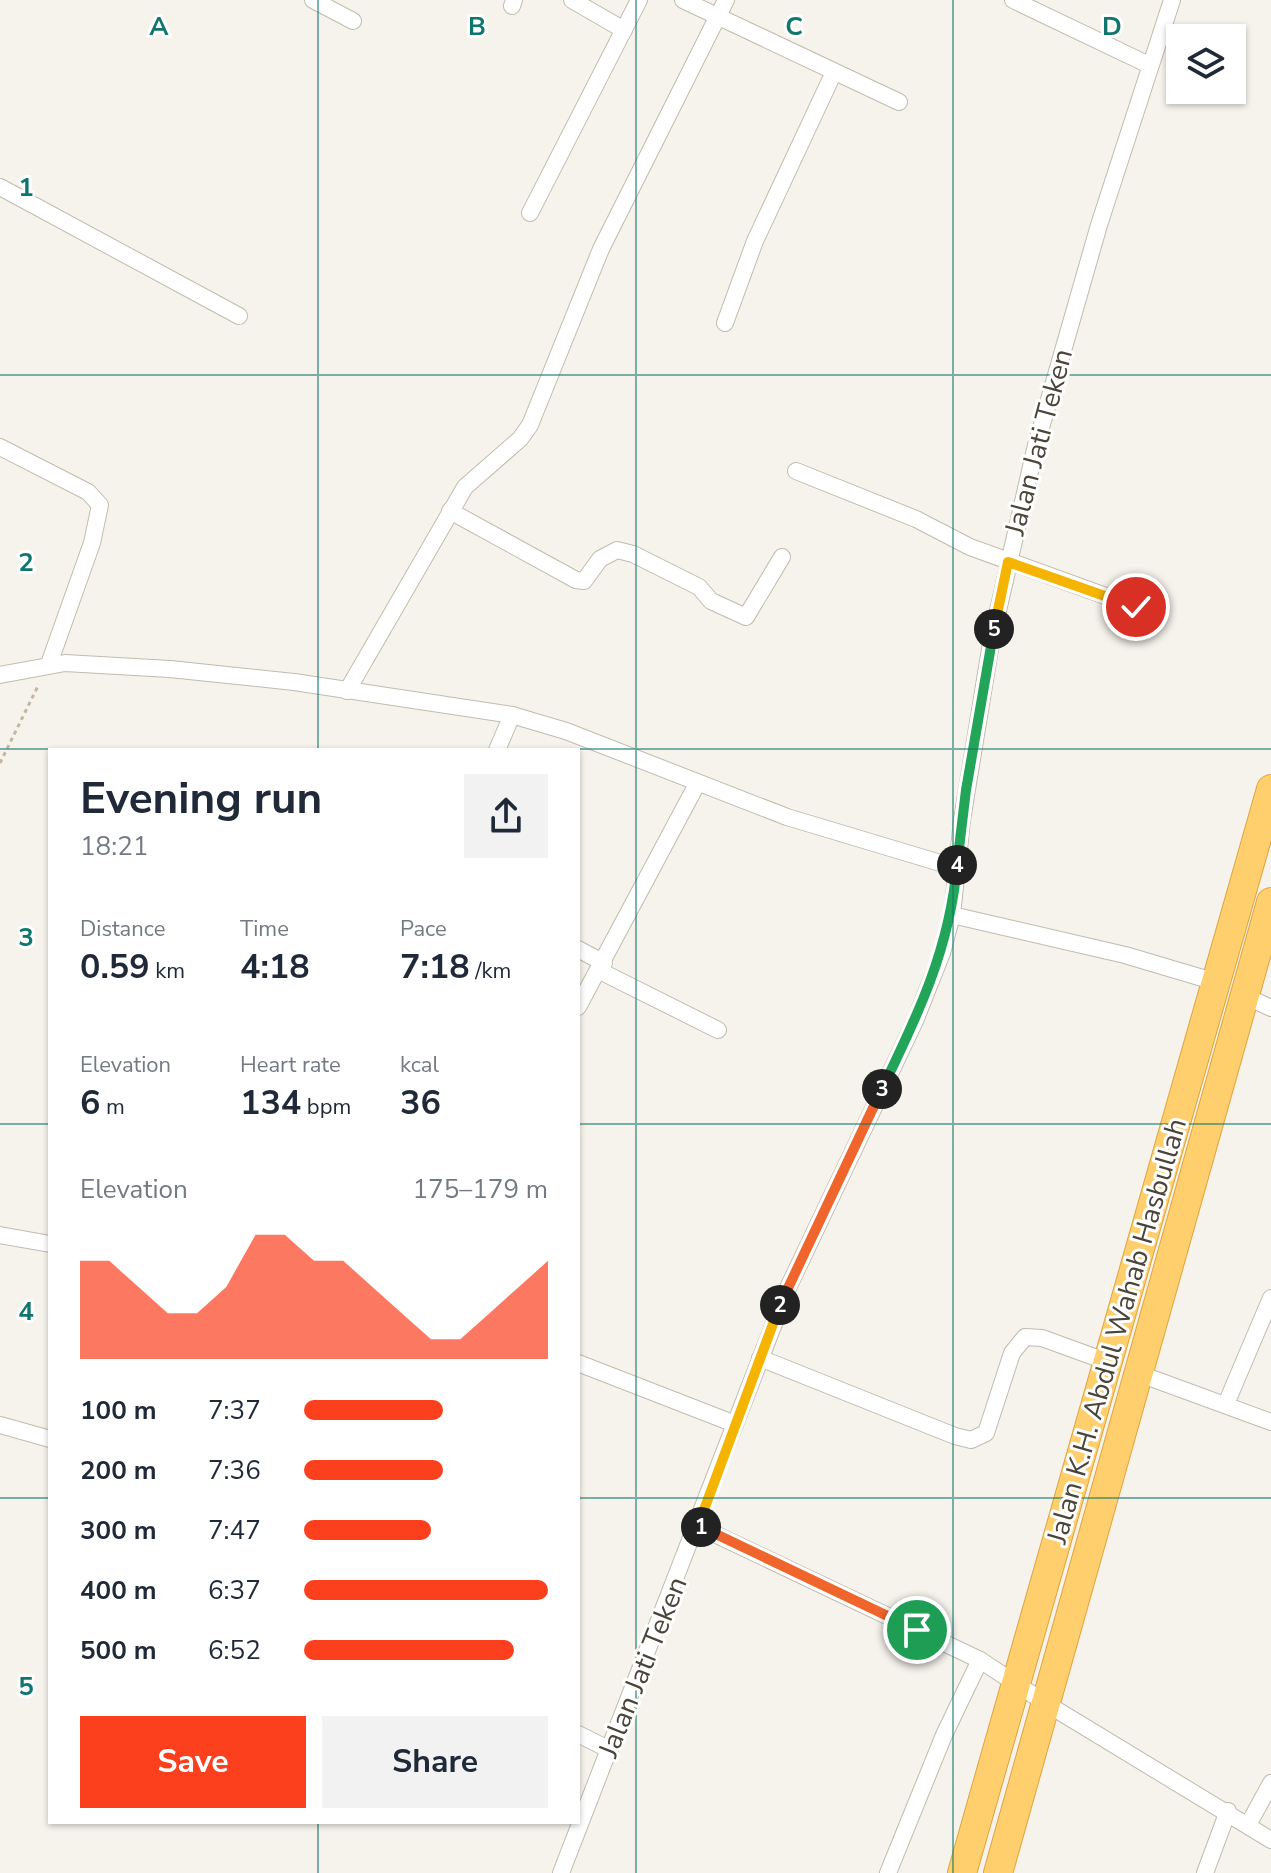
<!DOCTYPE html>
<meta charset="utf-8">
<style>
:root{--surface:#fff;--page:#f2f2f3;--text:#1f2937;--muted:#747a83;--accent:#fc3f1d}
body{margin:0;font-family:"Nunito Sans",sans-serif;background:var(--page);color:var(--text);height:100vh;display:flex;flex-direction:column;font-size:30px;white-space:nowrap}
*{box-sizing:border-box;margin:0}
p{font-size:26px;color:var(--muted)}
.icon{flex:none;width:44px;height:44px;fill:none;stroke:currentColor;stroke-width:2;stroke-linecap:round;stroke-linejoin:round}
.map{position:relative;flex:1;overflow:hidden}
.sheet{position:absolute;left:48px;top:748px;width:532px;height:1076px;display:flex;flex-direction:column;background:var(--surface);border-radius:0px;box-shadow:0 2px 6px #0004}
.sheet>*{flex:none}
.buttons{position:absolute;left:1166px;top:24px;display:grid;gap:16px}
.buttons a{display:grid;place-items:center;width:80px;height:80px;border-radius:0px;background:var(--surface);box-shadow:0 2px 6px #0004;font-size:40px}
.pin{position:absolute;display:grid;place-items:center;width:68px;height:68px;color:#fff;margin:-34px;border:4px solid #fff;border-radius:50%;box-shadow:0 2px 8px #0007}
.km{position:absolute;width:40px;height:40px;margin:-20px;border-radius:50%;background:#222;color:#fff;font-size:22px;line-height:40px;text-align:center}
.round{display:grid;place-items:center;flex:none;width:84px;height:84px;border-radius:0px;background:var(--page)}
.summary{display:flex;align-items:center;justify-content:space-between;height:136px;padding:0 32px}
h1{font-size:44px;font-weight:700;line-height:60px}
.metrics{display:grid;grid-template-columns:repeat(3,1fr);gap:12px;height:136px;padding:8px 32px}
.metrics div{display:grid;align-content:center}
.metrics b{font-size:34px;font-weight:700}
.metrics small{font-size:22px;font-weight:400}
.metrics p{font-size:22px}
.chart{height:224px;padding:16px 32px}
.chart p{display:flex;justify-content:space-between}
.chart svg{width:100%;height:144px;margin-top:8px;fill:var(--accent);opacity:.7}
.primary-button{display:flex;gap:16px;margin-top:auto;padding:16px 32px}
.primary-button a{flex:1;height:92px;border-radius:0px;background:var(--accent);color:#fff;font-size:32px;font-weight:700;line-height:92px;text-align:center}
.primary-button a+a{background:var(--page);color:var(--text)}
ul{padding:0 32px;list-style:none;font-size:26px}
li{display:grid;grid-template-columns:128px 96px 1fr;align-items:center;height:60px}
li i{height:20px;border-radius:10px;background:var(--accent)}
.map>svg:first-child{display:block}
</style>
<div class="map">
<svg width="1271" height="1873" viewBox="0 0 1271 1873">
<rect width="100%" height="100%" fill="#f6f3ec"/>
<g fill="none" stroke-linecap="round" stroke-linejoin="round">
<g stroke="#c2bbae" stroke-width="18">
<g id="street">
<polyline points="313,0 353,21"/>
<polyline points="572,0 624,30"/>
<polyline points="683,0 899,102"/>
<polyline points="1013,0 1149,65"/>
<polyline points="512,6 514,0"/>
<polyline points="0,187 239,316"/>
<polyline points="530,213 639,0"/>
<polyline points="725,323 755,241 834,72"/>
<polyline points="0,447 88,492 100,505 92,543 49,664"/>
<polyline points="796,471 916,519 970,547 1136,607"/>
<polyline points="450,511 576,580 584,581 600,559 617,550 633,554 699,587 711,601 746,617 782,557"/>
<polyline points="0,675 65,663 170,669 294,682 512,715 566,731 787,817 957,868"/>
<polyline points="347,691 465,487 520,439 530,425 601,249 726,0"/>
<polyline points="497,750 512,715"/>
<polyline points="952,915 1125,955 1216,982"/>
<polyline points="578,949 604,963"/>
<polyline points="600,971 718,1030"/>
<polyline points="1245,996 1271,1008"/>
<polyline points="578,1007 697,784"/>
<polyline points="0,1235 50,1244"/>
<polyline points="760,1358 955,1436 971,1440 986,1433 1012,1353 1025,1337 1042,1338 1108,1362"/>
<polyline points="578,1363 735,1424"/>
<polyline points="1140,1374 1271,1422"/>
<polyline points="1226,1404 1271,1298"/>
<polyline points="0,1425 50,1439"/>
<polyline points="698,1526 980,1660 1047,1704 1271,1840"/>
<polyline points="578,1734 610,1750"/>
<polyline points="1248,1825 1271,1783"/>
<polyline points="561,1873 787,1290 915,1021 942,953 952,915 962,820 992,637 1036,445 1099,225 1172,0"/>
<polyline points="888,1873 944,1735 980,1660"/>
<polyline points="1205,1873 1228,1811"/>
</g>
</g>
<g stroke="#e0a43c" stroke-width="30">
<g id="highway">
<polyline points="962,1873 1271,789"/>
<polyline points="998,1873 1271,902"/>
</g>
</g>
<polyline stroke="#c4b79f" stroke-width="3" stroke-dasharray="4 4" stroke-linecap="butt" points="0,763 39,684"/>
<use href="#street" stroke="#fff" stroke-width="16"/>
<use href="#highway" stroke="#ffcf6e" stroke-width="28"/>
</g>
<g fill="none" stroke-linecap="round" stroke-linejoin="round">
<g stroke="#fff" stroke-width="16">
<polyline id="split-1" points="701,1527 917,1630"/>
</g>
<g stroke="#fff" stroke-width="16">
<polyline id="split-2" points="701,1527 698,1526 780,1305"/>
</g>
<g stroke="#fff" stroke-width="16">
<polyline id="split-3" points="780,1305 882,1089"/>
</g>
<g stroke="#fff" stroke-width="16">
<path id="split-4" d="M882,1089C918,1015 950,948 957,865"/>
</g>
<g stroke="#fff" stroke-width="16">
<polyline id="split-5" points="957,865 966,790 994,629"/>
</g>
<g stroke="#fff" stroke-width="16">
<polyline id="split-6" points="994,629 1008,562 1136,607"/>
</g>
<use href="#split-1" stroke="#f0652b" stroke-width="10"/>
<use href="#split-2" stroke="#f5b400" stroke-width="10"/>
<use href="#split-3" stroke="#f0652b" stroke-width="10"/>
<use href="#split-4" stroke="#22a559" stroke-width="10"/>
<use href="#split-5" stroke="#22a559" stroke-width="10"/>
<use href="#split-6" stroke="#f5b400" stroke-width="10"/>
</g>
<path fill="none" stroke="#0f766e" stroke-width="2" stroke-opacity="0.55" d="M318,0V750M636,0V1873M953,0V1873M0,375H1271M0,749H1271M0,1124H50M578,1124H1271M0,1498H50M578,1498H1271M318,1822V1873"/>
<g text-anchor="middle" dominant-baseline="central" stroke-width="6" stroke-linejoin="round" paint-order="stroke">
<g font-size="28" fill="#4b4439" stroke="#fff">
<text transform="translate(1039 442) rotate(-75)">Jalan Jati Teken</text>
<text transform="translate(1117 1331) rotate(-74)">Jalan K.H. Abdul Wahab Hasbullah</text>
<text transform="translate(643 1667) rotate(-68)">Jalan Jati Teken</text>
</g>
</g>
<g font-size="26" text-anchor="middle" font-weight="bold" fill="#0f766e" stroke="#fff" stroke-width="6" stroke-linejoin="round" paint-order="stroke">
<text x="159" y="35">A</text>
<text x="477" y="35">B</text>
<text x="794" y="35">C</text>
<text x="1112" y="35">D</text>
<text x="26" y="196">1</text>
<text x="26" y="571">2</text>
<text x="26" y="946">3</text>
<text x="26" y="1320">4</text>
<text x="26" y="1695">5</text>
</g>
</svg>
<div class="buttons">
<a><svg class="icon" aria-label="layers" viewBox="0 0 24 24"><path d="M12 4l9 5-9 5-9-5zM3 14l9 5 9-5"/></svg></a>
</div>
<div class="pin" style="left:917px;top:1630px;background:#1e9e55"><svg class="icon" aria-label="arrive" viewBox="0 0 24 24"><path d="M6 21V4h12l-3 4 3 4H6"/></svg></div>
<div class="pin" style="left:1136px;top:607px;background:#d93025"><svg class="icon" aria-label="check" viewBox="0 0 24 24"><path d="M5 12l5 5 9-10"/></svg></div>
<b class="km" style="left:701px;top:1527px">1</b>
<b class="km" style="left:780px;top:1305px">2</b>
<b class="km" style="left:882px;top:1089px">3</b>
<b class="km" style="left:957px;top:865px">4</b>
<b class="km" style="left:994px;top:629px">5</b>
<section class="sheet">
<div class="summary"><div><h1>Evening run</h1><p>18:21</p></div><a class="round"><svg class="icon" aria-label="share" viewBox="0 0 24 24"><path d="M12 15V3M7 8l5-5 5 5M5 13v7h14v-7"/></svg></a></div>
<div class="metrics">
<div><p>Distance</p><b>0.59<small> km</small></b></div>
<div><p>Time</p><b>4:18</b></div>
<div><p>Pace</p><b>7:18<small> /km</small></b></div>
</div>
<div class="metrics">
<div><p>Elevation</p><b>6<small> m</small></b></div>
<div><p>Heart rate</p><b>134<small> bpm</small></b></div>
<div><p>kcal</p><b>36</b></div>
</div>
<div class="chart"><p><span>Elevation</span>175–179 m</p>
<svg viewBox="0 0 160 44" preserveAspectRatio="none"><path d="M0 44V14L10 14L20 22L30 30L40 30L50 22L60 6L70 6L80 14L90 14L100 22L110 30L120 38L130 38L140 30L150 22L160 14V44z"/></svg>
</div>
<ul>
<li><b>100 m</b>7:37<i style="width:57%"></i></li>
<li><b>200 m</b>7:36<i style="width:57%"></i></li>
<li><b>300 m</b>7:47<i style="width:52%"></i></li>
<li><b>400 m</b>6:37<i style="width:100%"></i></li>
<li><b>500 m</b>6:52<i style="width:86%"></i></li>
</ul>
<div class="primary-button"><a>Save</a><a>Share</a></div>
</section>
</div>
